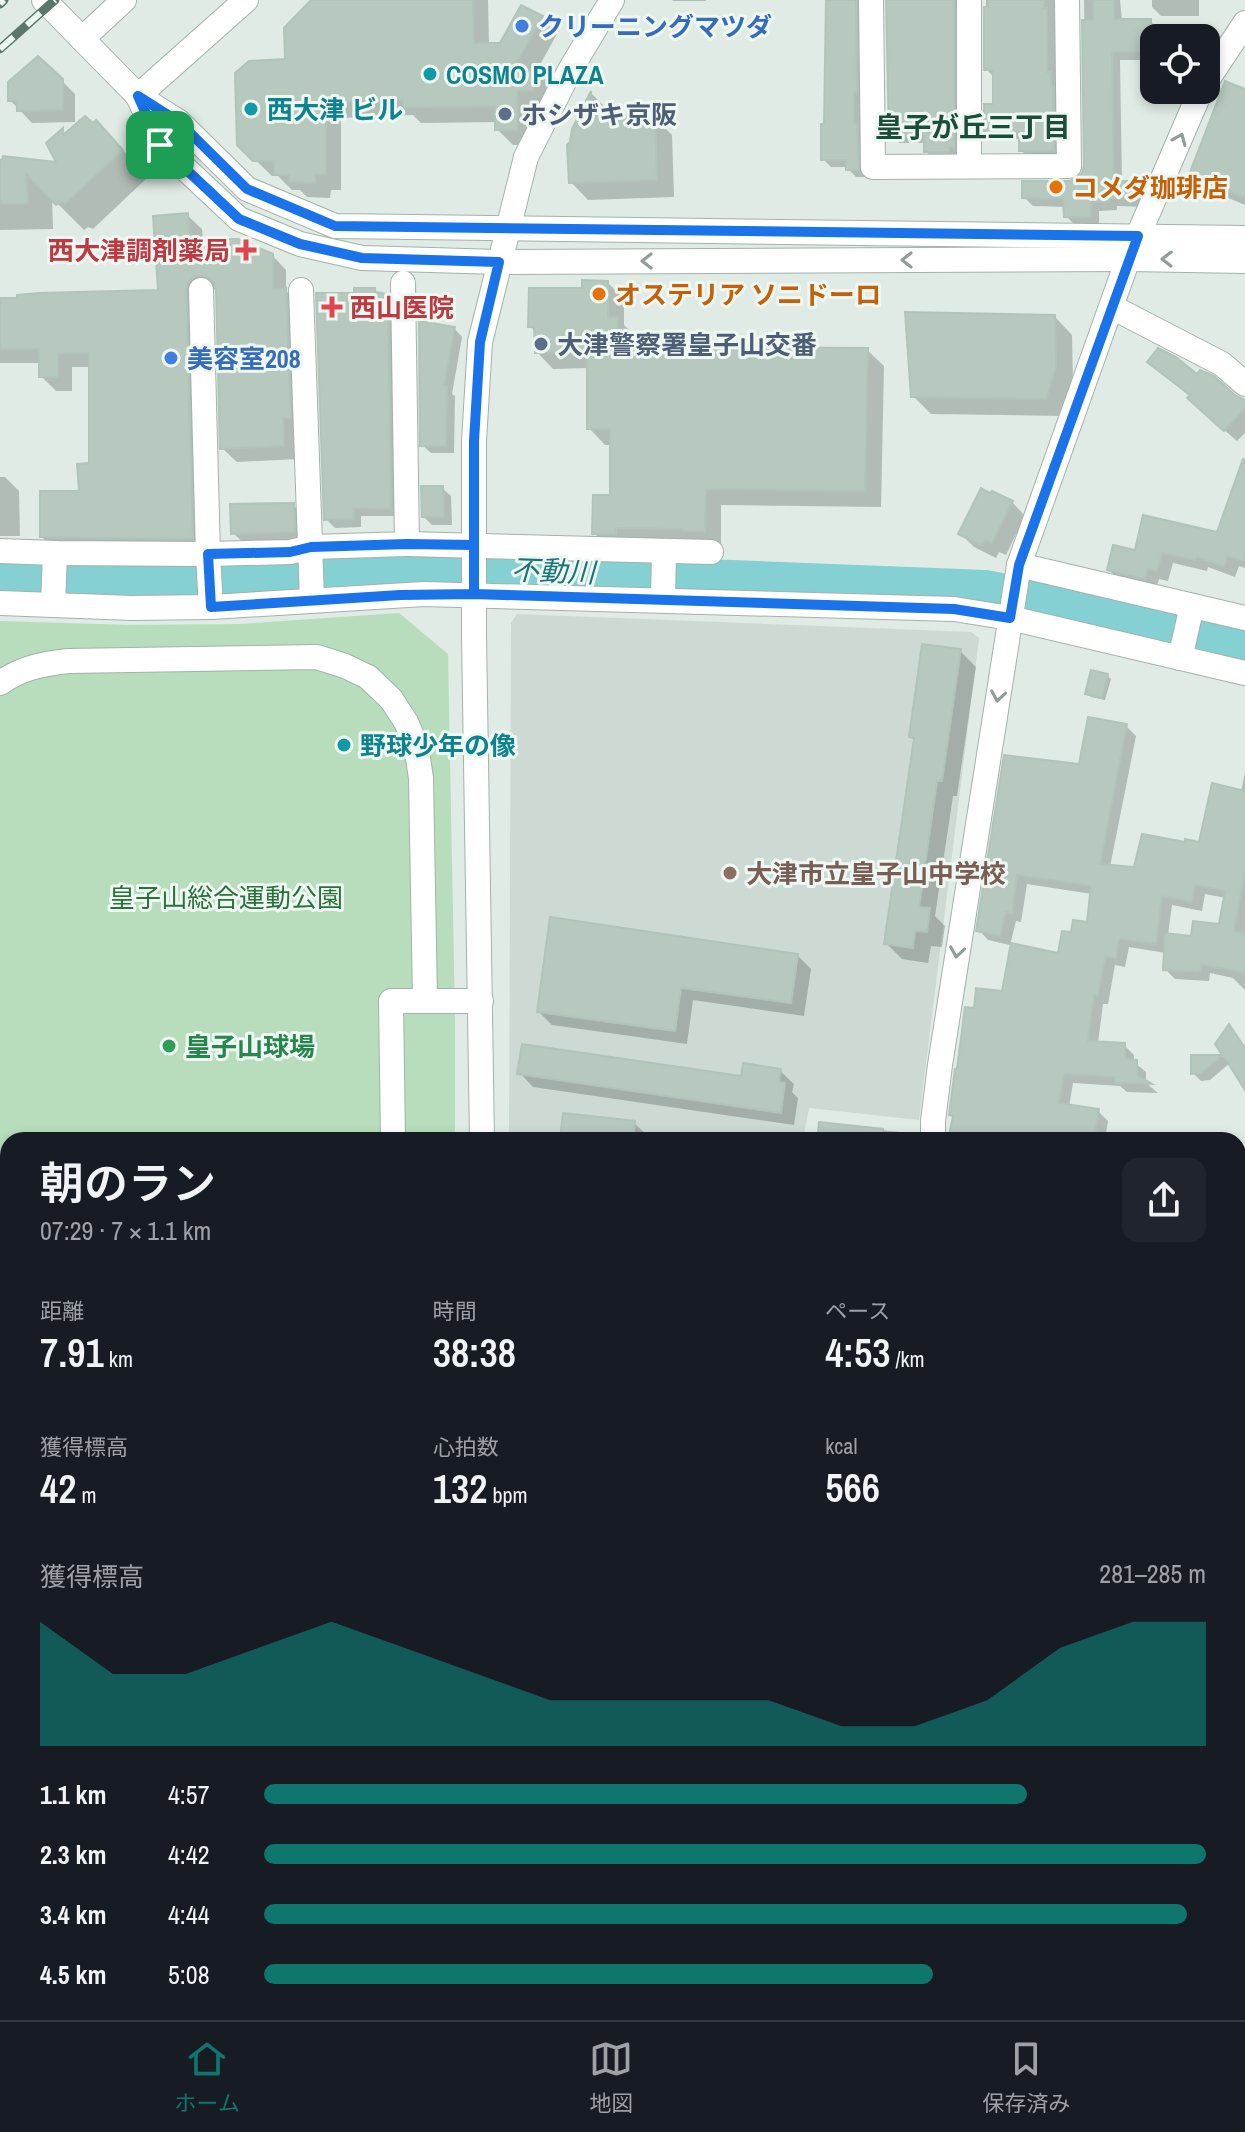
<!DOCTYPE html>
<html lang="ja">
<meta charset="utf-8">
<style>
:root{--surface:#171b24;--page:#20242c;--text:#f1f3f6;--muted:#9ea1a6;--line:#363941;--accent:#0f766e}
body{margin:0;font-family:"Archivo Narrow","Noto Sans JP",sans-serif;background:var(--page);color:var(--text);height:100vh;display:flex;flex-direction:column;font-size:30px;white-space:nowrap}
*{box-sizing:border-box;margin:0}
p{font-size:26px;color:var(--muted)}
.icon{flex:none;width:44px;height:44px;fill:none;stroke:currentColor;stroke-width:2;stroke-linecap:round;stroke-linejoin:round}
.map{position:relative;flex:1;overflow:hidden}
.details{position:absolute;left:0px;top:1132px;width:1246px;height:888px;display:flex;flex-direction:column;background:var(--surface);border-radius:24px 24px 0 0;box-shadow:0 4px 12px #0003}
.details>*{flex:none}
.controls{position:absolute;left:1140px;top:24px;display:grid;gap:16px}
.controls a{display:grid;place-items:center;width:80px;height:80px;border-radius:16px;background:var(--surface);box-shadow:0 4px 12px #0003;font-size:40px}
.pin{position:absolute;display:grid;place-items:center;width:68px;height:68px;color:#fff;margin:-34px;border-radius:16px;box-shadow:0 4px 12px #0006}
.round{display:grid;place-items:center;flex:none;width:84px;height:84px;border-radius:16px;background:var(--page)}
.summary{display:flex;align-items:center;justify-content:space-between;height:136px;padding:0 40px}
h1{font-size:44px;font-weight:600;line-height:60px}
.figures{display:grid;grid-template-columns:repeat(3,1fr);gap:12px;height:136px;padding:8px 40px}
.figures div{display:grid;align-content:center}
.figures b{font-size:40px;font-weight:600}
.figures small{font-size:22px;font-weight:400}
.figures p{font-size:22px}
.chart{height:224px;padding:16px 40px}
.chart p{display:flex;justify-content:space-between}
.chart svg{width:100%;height:144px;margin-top:8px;fill:var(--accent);opacity:.7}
ul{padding:0 40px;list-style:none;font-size:26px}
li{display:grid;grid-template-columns:128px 96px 1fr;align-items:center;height:60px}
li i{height:20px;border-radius:10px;background:var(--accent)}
.dock{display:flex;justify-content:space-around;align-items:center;height:112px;border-top:2px solid var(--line);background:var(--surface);font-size:22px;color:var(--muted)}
.dock a{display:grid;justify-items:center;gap:4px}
.dock .active{color:var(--accent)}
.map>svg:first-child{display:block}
</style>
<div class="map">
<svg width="1245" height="2020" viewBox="0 0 1245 2020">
<rect width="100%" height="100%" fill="#dfebe4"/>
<polygon fill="#cddad3" points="517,614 971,632 979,638 919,1120 809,1108 803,1140 509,1140 511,623"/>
<g fill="#b7ddbc">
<polygon points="399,613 448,654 455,1018 455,1140 8,1140 8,2012 416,2012 416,2020 0,2020 0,621 131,625 241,624"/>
<polygon points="1238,1280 1245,1281 1245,1390 1238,1421"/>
<polygon points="1059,2012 1176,2012 1175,2020 1058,2020"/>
</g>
<g fill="#0003" fill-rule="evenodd">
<polygon points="314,0 488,0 489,45 501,45 542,18 557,34 536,72 540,72 556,88 549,106 532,106 533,145 513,145 497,129 497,122 421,123 413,115 341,118 341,190 331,190 330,198 307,197 300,190 292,190 278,176 272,176 239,144 287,61"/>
<polygon points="672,0 706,0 706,1 673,1"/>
<polygon points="827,0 866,0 866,177 856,177 848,169 848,167 831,167 823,159 826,126"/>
<polygon points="888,0 964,0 961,154 956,154 956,159 933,159 926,151 926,143 899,143 891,135"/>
<polygon points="986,0 1055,0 1055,79 1058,82 1061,158 1029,158 1021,150 1021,139 994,139 986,131 995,106 995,78 986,69"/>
<polygon points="1084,0 1120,0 1122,21 1150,21 1159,30 1159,38 1154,38 1154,60 1120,60 1122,183 1138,183 1147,192 1142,207 1117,206 1117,210 1099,211 1099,225 1075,225 1066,216 1066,207 1033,206 1024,197 1078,180 1086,166"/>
<polygon points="1152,0 1199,0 1199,16 1161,16 1152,7"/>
<polygon points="61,80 75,94 75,122 32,123 10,100"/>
<polygon points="1245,91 1245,205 1207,189 1192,174"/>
<polygon points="592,94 608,110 608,119 654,117 672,135 674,197 588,200 571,182 574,130"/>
<polygon points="63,131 67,135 122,149 148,177 93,229 88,227 84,230 52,198 53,229 0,230 0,162 59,164 49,143"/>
<polygon points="187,215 202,229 203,241 272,255 286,270 286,291 300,305 298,459 237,462 222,448 218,288 207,292 206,553 56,551 42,537 81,493 91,465 91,367 72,367 72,391 56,391 41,376 41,363 0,363 0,300 160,292"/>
<polygon points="608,283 624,299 624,325 634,335 633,348 867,350 884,366 881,507 721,505 721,548 611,550 594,533 612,497 612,445 605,445 589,428 589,368 553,369 537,352 536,332 530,326 584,290"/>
<polygon points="375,290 379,295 387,295 396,304 399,516 361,516 361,527 335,528 326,519 356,295"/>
<polygon points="1055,317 1072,335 1073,386 1064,416 931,414 913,396"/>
<polygon points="454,328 462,337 452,394 455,396 454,453 431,453 422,445"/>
<polygon points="1162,373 1197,376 1245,403 1245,433 1237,441 1201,410 1191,397"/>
<polygon points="1245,458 1245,568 1239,566 1235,577 1208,567 1207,571 1173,563 1168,581 1159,579 1156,589 1120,581 1109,570 1137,553 1218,534 1238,478 1242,461 1244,462"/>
<polygon points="0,477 5,477 19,491 20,536 0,536"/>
<polygon points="442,488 451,496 452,525 432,525 424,517"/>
<polygon points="1012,502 1025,516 1006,555 999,552 996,558 974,547 960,533"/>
<polygon points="293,505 306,518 307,545 247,546 233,533"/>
<polygon points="960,651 976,667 957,796 953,796 935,916 945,926 942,947 931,946 928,963 902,959 886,943 915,741 911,737"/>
<polygon points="1107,675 1111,679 1105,700 1091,697 1087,693"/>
<path d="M1126,726L1136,736L1110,867L1136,870L1186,844H1201L1241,792L1245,772V990L1233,978L1210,973L1209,981L1175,979L1165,969L1166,953L1129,947L1125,967L1115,965L1108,1004H1103L1098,1043L1124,1045L1134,1055V1062L1146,1072V1083L1158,1093L1127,1092L1120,1086L1073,1083L1069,1107L1098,1111L1108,1121L1105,1140H950L954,1118L951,1115L976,1010L1060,955L1072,935L1089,925L1092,894L1027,884L1021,922L1016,921L1010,945L988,940L979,930L1080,766ZM1205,894L1226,898L1220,927L1193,938L1168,935L1172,905L1202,911Z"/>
<polygon points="798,956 811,969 804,1016 693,1000 687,1044 552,1025 539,1012"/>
<polygon points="1229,1027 1245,1047 1245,1086 1230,1063 1210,1080 1201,1081 1193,1073 1193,1057 1226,1057"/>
<polygon points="780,1071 794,1084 792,1092 798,1098 794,1125 533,1087 520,1073 743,1079"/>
<polygon points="634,1123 648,1136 647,1140 562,1140"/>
<polygon points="821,1124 910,1133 916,1140 819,1140"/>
<polygon points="1242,1173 1245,1175 1245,1248 1242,1274 1238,1273 1238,1177"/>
<polygon points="1245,1951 1245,2020 1236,2020 1238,2012"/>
</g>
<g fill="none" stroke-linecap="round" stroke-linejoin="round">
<polyline stroke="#85d0d2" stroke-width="36" points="0,578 89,581 190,580 423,566 985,588 1048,600 1245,645"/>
</g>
<g fill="#b7c8bf" stroke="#b1c4ba" stroke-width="2">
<polygon points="311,0 473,0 474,43 500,43 521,5 543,16 512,71 541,70 533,91 517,91 518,130 495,130 495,106 403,108 403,100 326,103 326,175 315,175 315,183 289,182 289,175 274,175 274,161 253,161 237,145 235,73 249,61 285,59 284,28"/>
<polygon points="826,0 856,0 857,92 854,92 854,124 857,124 859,170 846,170 846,160 821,160 821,124 824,124"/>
<polygon points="886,0 954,0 954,147 949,147 949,152 924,152 924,136 889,136"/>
<polygon points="988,0 1044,0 1044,8 1047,8 1047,72 1051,72 1051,87 1053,87 1054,151 1019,151 1019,132 984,132 984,104 993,104 993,70 984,70 984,7 988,7"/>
<polygon points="1093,0 1114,0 1114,19 1151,19 1151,52 1112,52 1114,181 1139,181 1134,199 1109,198 1109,202 1091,202 1091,217 1064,217 1063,199 1022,198 1022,181 1070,181 1077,178 1082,173 1084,166 1082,20 1093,20"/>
<polygon points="38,56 63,79 63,110 17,111 17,101 8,101 8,82"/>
<polygon points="1225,81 1245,89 1245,198 1189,175"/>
<polygon points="591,91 591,117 655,115 657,180 569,183 567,145 570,142 572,129"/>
<polygon points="85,116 93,123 96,120 123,150 65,204 61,202 56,205 26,174 28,202 26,204 0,204 0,160 2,160 3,156 56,162 46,143 63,128 63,135"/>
<polygon points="188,213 190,239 238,239 273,254 273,289 286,288 291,418 283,418 284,446 220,449 216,290 214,283 209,277 201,275 194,277 188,282 186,290 193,539 40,537 40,491 79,491 77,464 89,463 89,353 58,353 58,377 39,377 39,349 0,349 0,298 17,298 17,295 39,293 158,290 153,216"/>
<polygon points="582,280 608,281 608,317 618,317 616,346 868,348 865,491 706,489 705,532 683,531 683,529 616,528 616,534 592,534 593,495 610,495 610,429 587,429 587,352 535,353 534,327 528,327 529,288 582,288"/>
<polygon points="354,288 375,288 375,292 388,294 391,509 353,508 354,519 324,520 316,293 354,293"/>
<polygon points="905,312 1055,315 1056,367 1046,399 911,397"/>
<polygon points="419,321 455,327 444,385 447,386 446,446 420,446"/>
<polygon points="1158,348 1176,357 1197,374 1200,370 1214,376 1235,395 1245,400 1245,408 1224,431 1187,398 1190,395 1147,362"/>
<polygon points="1243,459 1245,460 1245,562 1228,556 1224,567 1197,557 1196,560 1162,553 1157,571 1148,569 1145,579 1107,570 1113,545 1135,550 1143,515 1217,532"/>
<polygon points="421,486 443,486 444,517 422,517"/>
<polygon points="981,488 990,493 992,491 1013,501 992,543 985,540 982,546 958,534"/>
<polygon points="294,503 295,532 231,534 230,504"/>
<polygon points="922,644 961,649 942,781 937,781 919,907 930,908 927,932 915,931 913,948 884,944 914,738 909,737"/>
<polygon points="1091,670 1108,674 1102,698 1085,694"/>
<polygon points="1088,717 1127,724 1100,864 1134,867 1142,834 1185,842 1185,839 1199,842 1212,783 1245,791 1245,870 1234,931 1245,933 1245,973 1201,964 1200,972 1163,970 1165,933 1191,936 1193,921 1219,924 1225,891 1195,885 1192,902 1162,896 1156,944 1119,939 1116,958 1105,957 1098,996 1094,995 1088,1041 1125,1043 1125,1059 1137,1060 1137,1075 1152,1084 1115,1083 1115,1077 1064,1074 1059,1103 1099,1109 1094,1140 1025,1140 988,1136 987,1140 948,1140 953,1116 949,1115 955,1069 957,1069 965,1007 974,1008 976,988 1002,991 1011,943 1058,953 1062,931 1071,932 1073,920 1087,922 1091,886 1017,875 1012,913 1006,912 1000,936 976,931 1004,755 1079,764"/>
<polygon points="550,917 798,954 791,1003 681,988 675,1031 537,1012"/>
<polygon points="1229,1024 1245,1048 1245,1090 1223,1055 1201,1073 1191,1074 1191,1055 1222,1055 1215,1044"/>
<polygon points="522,1044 741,1076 743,1063 781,1069 779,1082 785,1083 781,1113 517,1074"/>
<polygon points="563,1113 635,1121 633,1140 560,1140"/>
<polygon points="819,1122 883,1129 883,1140 817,1140"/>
</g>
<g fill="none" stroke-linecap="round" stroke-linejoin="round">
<g stroke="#a2b3aa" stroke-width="26">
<g id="minor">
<polyline points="44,0 138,96 179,122 247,189 335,226 1245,238"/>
<polyline points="871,0 873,167 1069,166 1067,0"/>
<polyline points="969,0 969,166"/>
<polyline points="82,39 124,0"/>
<polyline points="1206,82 1245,23"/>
<polyline points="138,96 160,145 239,219 300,244 362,258 499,262 1128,259 1245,261"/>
<polyline points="138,96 246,0"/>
<polyline points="201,290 208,555 211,607"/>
<polyline points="301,290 312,600"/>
<polyline points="1112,307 1222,364 1245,384"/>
<polyline points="407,544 711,552"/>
<polyline points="0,551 55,553 208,554 290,552 311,547 407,544 403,283"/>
<polyline points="1019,565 1245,618"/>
<polyline points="663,600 664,551"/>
<polyline points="0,603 132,608 211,607 424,594 954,609 1010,618 1245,673"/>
<polyline points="53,605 55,553"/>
<polyline points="1180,658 1192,606"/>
<path d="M0,683C22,668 41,664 68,661L317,657L345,666L368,677L391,699L406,722L416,745L421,778L425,1001"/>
<polyline points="393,1140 391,1001 481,1001"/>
<polyline points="482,1140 474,635 474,441 480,342 526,157 570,70 612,0"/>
<polyline points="933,1140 933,1121 940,1065 1019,565 1128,259 1201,90"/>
<polyline points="0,1287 8,1287"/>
<polyline points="1238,1481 1245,1482"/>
<polyline points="0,1860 8,1858"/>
<polyline points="351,2012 352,2020"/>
<polyline points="999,2012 1050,2019"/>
<polyline points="301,2019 316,2012"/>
<polyline points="438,2020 439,2012"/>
<polyline points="787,2020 790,2012"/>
<polyline points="952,2020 953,2012"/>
</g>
</g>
<g stroke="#c1c8c5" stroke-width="26">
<g id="major">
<polyline points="1238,1749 1245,1695"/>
<polyline points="1204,2020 1205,2012"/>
</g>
</g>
<use href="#minor" stroke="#fff" stroke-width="24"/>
<use href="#major" stroke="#62a189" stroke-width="24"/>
<g stroke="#5a776b" stroke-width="9">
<g id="rail">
<polyline points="0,4 4,0"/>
<polyline points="0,49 55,0"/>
</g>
</g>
<use href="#rail" stroke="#eff7f2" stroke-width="6" stroke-dasharray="18" stroke-linecap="butt"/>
</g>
<defs><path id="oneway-chevron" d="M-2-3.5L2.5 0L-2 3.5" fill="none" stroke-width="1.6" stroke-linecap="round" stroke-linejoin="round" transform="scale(2)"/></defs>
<g stroke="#909d98">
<use href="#oneway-chevron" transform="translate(1180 139) rotate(-67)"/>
<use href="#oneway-chevron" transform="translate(1167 259) rotate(-179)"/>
<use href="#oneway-chevron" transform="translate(907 260) rotate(180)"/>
<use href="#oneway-chevron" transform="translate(647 261) rotate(180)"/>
<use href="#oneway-chevron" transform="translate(998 696) rotate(99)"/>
<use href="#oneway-chevron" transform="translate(957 952) rotate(99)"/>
</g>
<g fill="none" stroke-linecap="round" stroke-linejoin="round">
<g stroke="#fff" stroke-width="16">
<polyline id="route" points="160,145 239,219 300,244 362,258 499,262 480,342 474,441 474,594 400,595 211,607 208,554 290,552 311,547 407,544 474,545 474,594 954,609 1010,618 1019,565 1138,236 335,226 247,189 179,122 138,96 160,145"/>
</g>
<use href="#route" stroke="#1a73e8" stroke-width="10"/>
</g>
<g fill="#3f7fe0" stroke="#eff7f2" stroke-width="3">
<circle cx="522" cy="26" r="8"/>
<circle cx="171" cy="358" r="8"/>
</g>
<g fill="#0f9aa8" stroke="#eff7f2" stroke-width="3">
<circle cx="430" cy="74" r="8"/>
<circle cx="251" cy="109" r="8"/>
<circle cx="344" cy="745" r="8"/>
</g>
<g fill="#5c6f8a" stroke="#eff7f2" stroke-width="3">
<circle cx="505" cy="114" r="8"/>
<circle cx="541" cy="344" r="8"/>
</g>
<g fill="#e8710a" stroke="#eff7f2" stroke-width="3">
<circle cx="1056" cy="187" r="8"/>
<circle cx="599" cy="294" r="8"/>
</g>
<g fill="#e0444e" stroke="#eff7f2" stroke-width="3">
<path d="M242 238h8v8h8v8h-8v8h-8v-8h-8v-8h8z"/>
<path d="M328 295h8v8h8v8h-8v8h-8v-8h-8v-8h8z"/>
</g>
<circle fill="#8d6e63" stroke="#eff7f2" stroke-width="3" cx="730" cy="873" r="8"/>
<circle fill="#2e9e5b" stroke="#eff7f2" stroke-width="3" cx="169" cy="1046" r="8"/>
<g text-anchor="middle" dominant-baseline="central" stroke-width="6" stroke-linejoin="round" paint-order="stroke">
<g font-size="26" font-weight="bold" fill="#366cbe" stroke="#eff7f2" text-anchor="start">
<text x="538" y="26">クリーニングマツダ</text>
<text x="187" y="358">美容室208</text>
</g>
<g font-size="26" font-weight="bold" fill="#0d838f" stroke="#eff7f2" text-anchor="start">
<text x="446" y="74">COSMO PLAZA</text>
<text x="267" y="109">西大津 ビル</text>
<text x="360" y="745">野球少年の像</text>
</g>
<g font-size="26" font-weight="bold" fill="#4e5e75" stroke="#eff7f2" text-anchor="start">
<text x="521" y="114">ホシザキ京阪</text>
<text x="557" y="344">大津警察署皇子山交番</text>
</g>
<g font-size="26" font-weight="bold" fill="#c56008" stroke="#eff7f2" text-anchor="start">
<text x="1072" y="187">コメダ珈琲店</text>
<text x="615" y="294">オステリア ソニドーロ</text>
</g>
<g font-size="26" font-weight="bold" fill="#be3a42" stroke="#eff7f2" text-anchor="end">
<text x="230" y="250">西大津調剤薬局</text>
<text x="350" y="307" text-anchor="start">西山医院</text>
</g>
<g font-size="26" font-weight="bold" fill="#785e54" stroke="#eff7f2" text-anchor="start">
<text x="746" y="873">大津市立皇子山中学校</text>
</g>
<g font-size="26" fill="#29723c" stroke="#eff7f2">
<text x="226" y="897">皇子山総合運動公園</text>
</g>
<g font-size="26" font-weight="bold" fill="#27864d" stroke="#eff7f2" text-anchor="start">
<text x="185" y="1046">皇子山球場</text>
</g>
<g font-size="28" font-weight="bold" fill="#1b4d3b" stroke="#eff7f2">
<text x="973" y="127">皇子が丘三丁目</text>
</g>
<g font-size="28" font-style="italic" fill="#197478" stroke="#eff7f2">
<text transform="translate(553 571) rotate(2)">不動川</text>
</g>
</g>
</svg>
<div class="controls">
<a><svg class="icon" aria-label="locate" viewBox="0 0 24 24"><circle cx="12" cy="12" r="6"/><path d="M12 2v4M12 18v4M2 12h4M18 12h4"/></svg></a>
</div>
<div class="pin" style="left:160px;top:145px;background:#1e9e55"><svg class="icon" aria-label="arrive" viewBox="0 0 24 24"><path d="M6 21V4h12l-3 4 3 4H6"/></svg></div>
<section class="details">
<div class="summary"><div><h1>朝のラン</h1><p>07:29 · 7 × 1.1 km</p></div><a class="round"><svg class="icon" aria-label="share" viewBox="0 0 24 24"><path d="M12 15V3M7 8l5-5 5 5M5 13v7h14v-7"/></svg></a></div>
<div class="figures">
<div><p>距離</p><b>7.91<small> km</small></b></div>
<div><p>時間</p><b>38:38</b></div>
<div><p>ペース</p><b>4:53<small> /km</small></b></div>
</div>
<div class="figures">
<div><p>獲得標高</p><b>42<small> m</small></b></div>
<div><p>心拍数</p><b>132<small> bpm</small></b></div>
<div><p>kcal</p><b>566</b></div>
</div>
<div class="chart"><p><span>獲得標高</span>281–285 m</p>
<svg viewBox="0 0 160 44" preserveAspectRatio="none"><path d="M0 44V6L10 22L20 22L30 14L40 6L50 14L60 22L70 30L80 30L90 30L100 30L110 38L120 38L130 30L140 14L150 6L160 6V44z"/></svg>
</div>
<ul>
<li><b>1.1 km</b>4:57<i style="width:81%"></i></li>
<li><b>2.3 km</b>4:42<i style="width:100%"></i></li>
<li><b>3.4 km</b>4:44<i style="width:98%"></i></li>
<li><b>4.5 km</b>5:08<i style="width:71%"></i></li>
</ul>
</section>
</div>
<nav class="dock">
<a class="active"><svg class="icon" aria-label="home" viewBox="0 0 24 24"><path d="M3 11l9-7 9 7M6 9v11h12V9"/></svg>ホーム</a>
<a><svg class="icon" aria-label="map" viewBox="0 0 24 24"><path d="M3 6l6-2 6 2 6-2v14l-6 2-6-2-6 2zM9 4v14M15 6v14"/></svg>地図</a>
<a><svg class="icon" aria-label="saved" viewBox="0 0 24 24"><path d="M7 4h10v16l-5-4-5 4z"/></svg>保存済み</a>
</nav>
